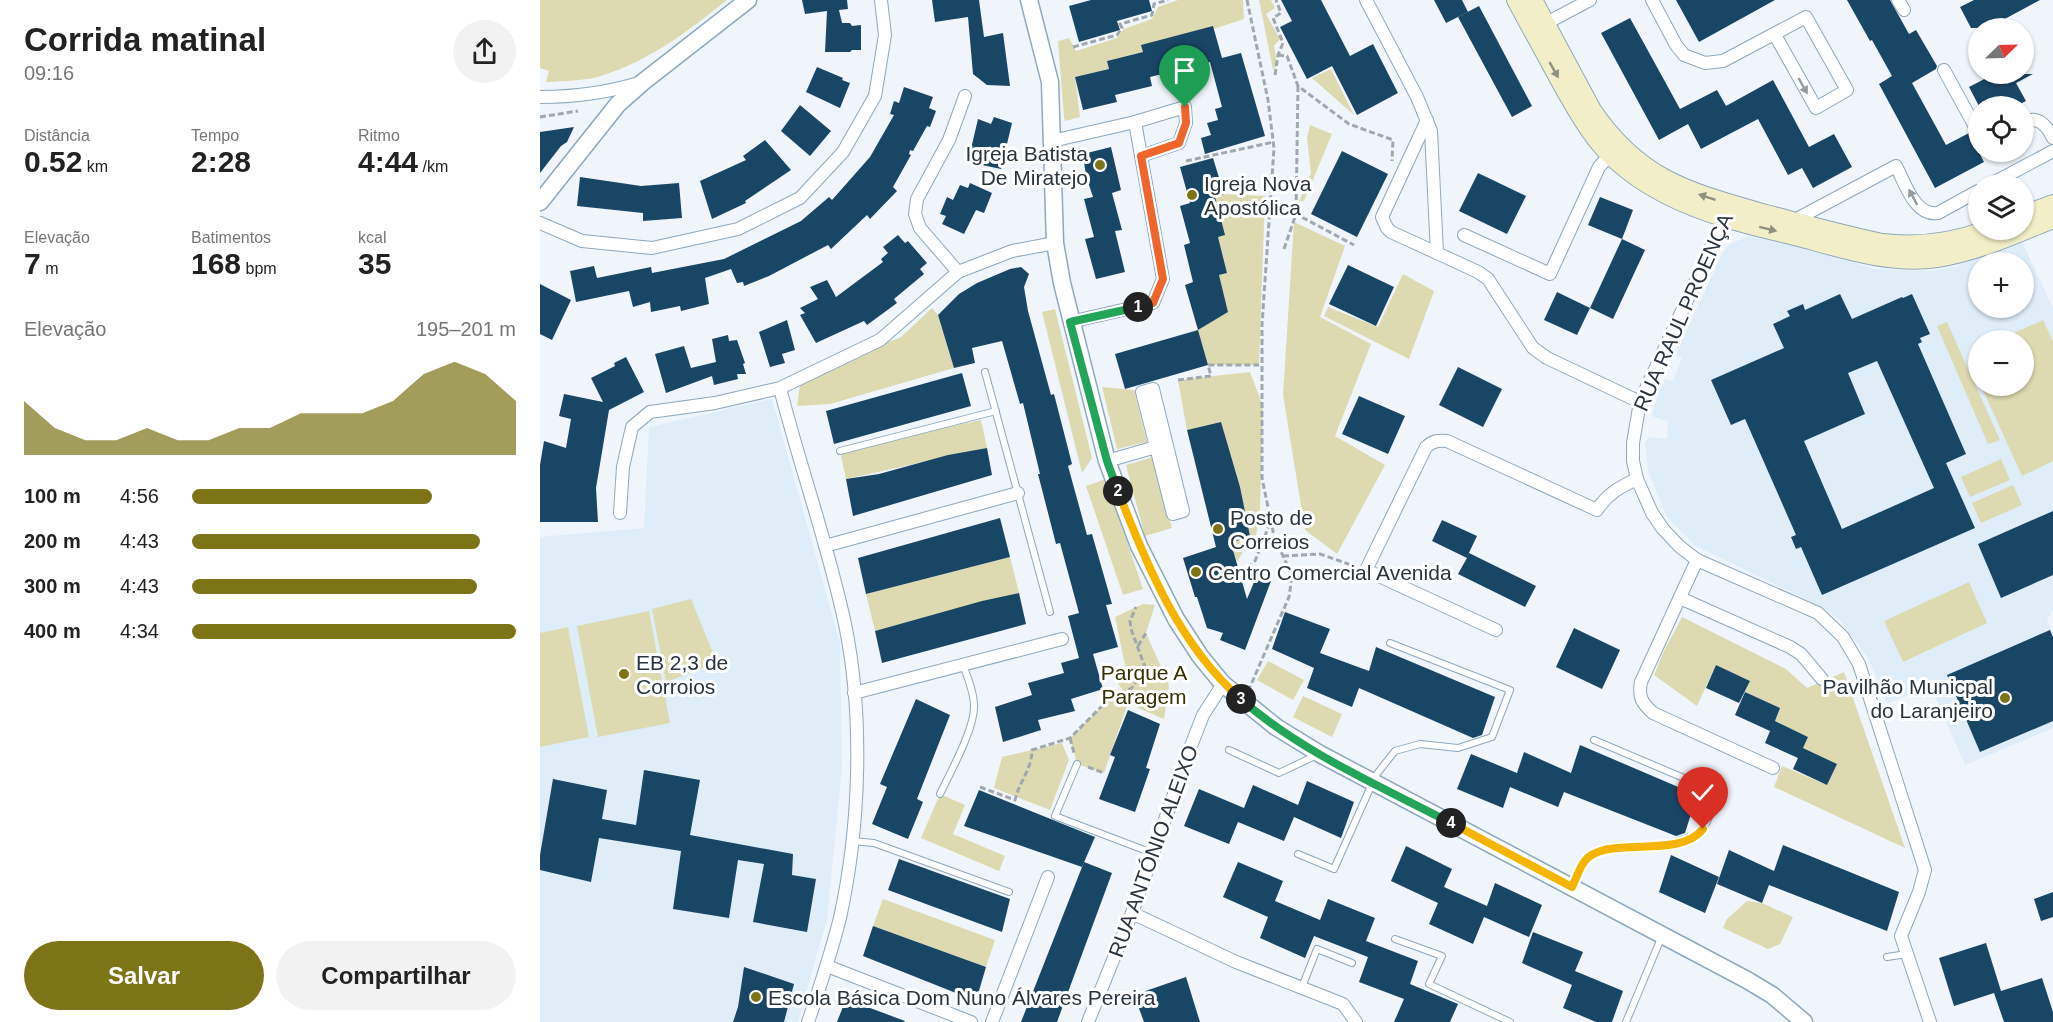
<!DOCTYPE html>
<html lang="pt">
<meta charset="utf-8">
<style>
:root{--surface:#fff;--page:#f2f2f2;--text:#222;--muted:#767676;--accent:#7d7418}
body{margin:0;font-family:Helvetica,sans-serif;background:var(--page);color:var(--text);height:100vh;display:flex;flex-direction:column;font-size:22px;white-space:nowrap}
*{box-sizing:border-box;margin:0}
p{font-size:20px;color:var(--muted)}
.icon{flex:none;width:33px;height:33px;fill:none;stroke:currentColor;stroke-width:2;stroke-linecap:round;stroke-linejoin:round}
.map{position:relative;flex:1;overflow:hidden}
.details{display:flex;flex-direction:column;background:var(--surface);width:540px}
.details>*{flex:none}
.needle{width:39px;rotate:67deg}
.controls{position:absolute;left:1428px;top:18px;display:grid;gap:12px}
.controls a{display:grid;place-items:center;width:66px;height:66px;border-radius:50%;background:var(--surface);box-shadow:0 2px 4px #0004;font-size:30px}
.pin{position:absolute;display:grid;place-items:center;width:51px;height:51px;color:#fff;margin:-62px -26px;border-radius:50% 50% 50% 0;rotate:-45deg;box-shadow:0 0 6px #0007}
.pin .icon{rotate:45deg}
.km{position:absolute;width:30px;height:30px;margin:-15px;border-radius:50%;background:#222;color:#fff;font-size:16px;line-height:30px;text-align:center}
.round{display:grid;place-items:center;flex:none;width:63px;height:63px;border-radius:32px;background:var(--page)}
.overview{display:flex;align-items:center;justify-content:space-between;height:102px;padding:0 24px}
h1{font-size:33px;font-weight:700;line-height:45px}
.figures{display:grid;grid-template-columns:repeat(3,1fr);gap:9px;height:102px;padding:6px 24px}
.figures div{display:grid;align-content:center}
.figures b{font-size:30px;font-weight:700}
.figures small{font-size:16px;font-weight:400}
.figures p{font-size:16px}
.chart{height:168px;padding:12px 24px}
.chart p{display:flex;justify-content:space-between}
.chart svg{width:100%;height:108px;margin-top:6px;fill:var(--accent);opacity:.7}
.button{display:flex;gap:12px;margin-top:auto;padding:12px 24px}
.button a{flex:1;height:69px;border-radius:36px;background:var(--accent);color:#fff;font-size:24px;font-weight:700;line-height:69px;text-align:center}
.button a+a{background:var(--page);color:var(--text)}
ul{padding:0 24px;list-style:none;font-size:20px}
li{display:grid;grid-template-columns:96px 72px 1fr;align-items:center;height:45px}
li i{height:15px;border-radius:8px;background:var(--accent)}
main{display:flex;flex:1;min-height:0}
.map>svg:first-child{display:block}
</style>
<main>
<section class="details">
<div class="overview"><div><h1>Corrida matinal</h1><p>09:16</p></div><a class="round"><svg class="icon" aria-label="share" viewBox="0 0 24 24"><path d="M12 15V3M7 8l5-5 5 5M5 13v7h14v-7"/></svg></a></div>
<div class="figures">
<div><p>Distância</p><b>0.52<small> km</small></b></div>
<div><p>Tempo</p><b>2:28</b></div>
<div><p>Ritmo</p><b>4:44<small> /km</small></b></div>
</div>
<div class="figures">
<div><p>Elevação</p><b>7<small> m</small></b></div>
<div><p>Batimentos</p><b>168<small> bpm</small></b></div>
<div><p>kcal</p><b>35</b></div>
</div>
<div class="chart"><p><span>Elevação</span>195–201 m</p>
<svg viewBox="0 0 160 44" preserveAspectRatio="none"><path d="M0 44V22L10 33L20 38L30 38L40 33L50 38L60 38L70 33L80 33L90 27L100 27L110 27L120 22L130 11L140 6L150 11L160 22V44z"/></svg>
</div>
<ul>
<li><b>100 m</b>4:56<i style="width:74%"></i></li>
<li><b>200 m</b>4:43<i style="width:89%"></i></li>
<li><b>300 m</b>4:43<i style="width:88%"></i></li>
<li><b>400 m</b>4:34<i style="width:100%"></i></li>
</ul>
<div class="button"><a>Salvar</a><a>Compartilhar</a></div>
</section>
<div class="map">
<svg width="1513" height="1022" viewBox="0 0 1513 1022">
<rect width="100%" height="100%" fill="#eff5fa"/>
<g fill="#dfedf9" fill-rule="evenodd">
<path d="M1209,236L1265,249L1335,269L1375,271H1392L1415,267L1482,242L1513,308V609L1507,620L1513,637V728L1425,765L1390,685L1347,704L1330,661L1300,620L1280,606L1156,546L1127,517L1108,471L1105,442L1110,437L1127,439L1128,421L1116,418L1112,415L1114,407L1124,380L1133,381L1142,358L1136,354L1183,252L1190,244ZM1438,262H1484V308H1438ZM1438,340H1484V386H1438Z"/>
<polygon points="232,399 300,643 302,768 287,919 258,1022 0,1022 0,537 104,528 109,427"/>
</g>
<g fill="#dddab1">
<path d="M0,0H187C147,32 111,60 61,76C44,81 24,81 6,82L9,71L0,68Z"/>
<polygon points="638,0 703,0 704,19 603,52 567,61 569,69 535,77 540,117 525,121 524,118 518,41 529,38 536,51 577,38 584,29 612,19 618,7"/>
<polygon points="719,0 731,0 735,8 726,14 740,39 734,46 737,64 733,70"/>
<polygon points="791,69 814,115 772,78"/>
<polygon points="770,125 792,134 764,201 759,202 771,173 767,138"/>
<polygon points="684,194 725,196 719,365 668,365 658,330 688,312 679,275 687,273 678,237 675,197"/>
<polygon points="754,222 805,246 780,317 831,344 795,436 845,465 797,554 765,530 743,395"/>
<polygon points="863,274 894,291 869,359 784,316 788,307 838,327"/>
<polygon points="392,308 398,315 414,368 290,404 257,406 261,378 361,337"/>
<polygon points="515,309 552,458 542,473 502,312"/>
<polygon points="1503,320 1513,341 1513,461 1482,476 1441,386 1484,386 1484,340 1458,340"/>
<polygon points="1407,322 1460,440 1448,444 1397,326"/>
<polygon points="710,372 723,406 720,509 714,549 705,548 697,562 691,543 710,536 681,422 647,430 638,380"/>
<polygon points="562,387 594,390 607,442 577,449"/>
<polygon points="441,420 447,448 306,479 300,451"/>
<polygon points="613,457 632,528 605,536 586,465"/>
<polygon points="1461,459 1470,480 1430,497 1421,477"/>
<polygon points="566,479 603,589 583,595 546,486"/>
<polygon points="1473,485 1482,505 1441,523 1432,503"/>
<polygon points="470,557 479,593 335,631 326,594"/>
<polygon points="1429,582 1447,623 1363,662 1344,621"/>
<polygon points="151,599 177,663 126,682 112,609"/>
<polygon points="603,604 615,605 606,633 629,685 624,719 594,706 589,700 564,773 537,764 530,738 579,689 586,695 574,678 586,670 575,617"/>
<polygon points="109,611 130,723 58,737 37,626"/>
<polygon points="1142,617 1246,669 1267,688 1304,672 1365,848 1234,787 1242,766 1287,785 1297,764 1263,748 1268,737 1235,721 1240,708 1205,692 1210,681 1176,665 1157,706 1114,675 1123,653"/>
<polygon points="28,627 49,737 0,747 0,633"/>
<polygon points="728,661 764,680 753,700 717,680"/>
<polygon points="763,696 802,714 792,737 753,717"/>
<polygon points="522,743 529,760 510,810 454,788 462,757"/>
<polygon points="400,794 425,805 413,834 465,856 459,871 381,838"/>
<polygon points="343,899 455,940 446,967 333,926"/>
<polygon points="1207,901 1222,903 1253,917 1240,944 1228,949 1183,928 1187,919"/>
</g>
<g fill="#1a4666" fill-rule="evenodd">
<polygon points="262,0 307,0 308,9 299,10 302,23 310,23 312,26 321,25 321,50 312,50 310,52 285,52 287,11 265,14"/>
<polygon points="392,0 439,0 444,37 463,33 470,86 447,85 433,74 428,17 395,22"/>
<polygon points="551,0 609,0 612,11 577,21 580,30 539,42 529,6"/>
<polygon points="741,0 781,0 810,56 833,44 858,93 817,115 792,66 767,79 740,27 752,21"/>
<polygon points="894,0 922,0 928,12 906,23"/>
<polygon points="1136,0 1235,0 1159,42"/>
<polygon points="1307,0 1350,0 1369,34 1376,30 1397,66 1396,69 1372,83 1406,145 1429,133 1444,162 1395,188 1339,84 1352,76 1332,40 1330,41"/>
<polygon points="1434,0 1500,0 1461,21 1465,28 1431,28 1420,7"/>
<polygon points="939,6 992,106 972,117 918,17"/>
<polygon points="1090,18 1140,109 1177,90 1186,106 1233,80 1269,147 1294,134 1312,167 1273,188 1262,168 1248,175 1218,119 1161,149 1148,124 1119,140 1061,33"/>
<polygon points="673,26 682,58 701,53 725,136 665,154 661,138 671,135 667,123 678,120 675,109 682,107 670,62 610,77 612,86 575,95 577,102 543,110 535,77 569,69 567,61 603,52 601,45"/>
<polygon points="277,67 303,78 302,80 310,83 300,108 266,92"/>
<polygon points="1454,74 1493,74 1476,83 1486,101 1476,106 1439,106 1429,87"/>
<polygon points="364,87 393,97 389,108 396,111 390,127 387,126 373,151 370,150 369,154 371,155 353,187 357,191 330,219 327,215 291,249 288,245 229,276 204,286 203,282 197,283 191,269 165,278 169,304 141,311 140,306 111,312 110,302 93,307 89,291 36,302 30,271 54,266 57,278 111,267 112,273 184,259 261,221 289,197 292,200 330,157 354,115 350,114 354,101 359,103"/>
<polygon points="260,105 291,131 270,156 241,131"/>
<polygon points="454,117 472,123 461,169 442,165 444,158 430,153 438,119 451,124"/>
<polygon points="34,127 27,142 21,146 0,173 0,132"/>
<polygon points="225,140 251,170 205,201 206,203 172,219 160,181 206,160 203,156"/>
<polygon points="571,147 581,190 572,193 582,230 575,231 585,272 556,279 545,239 554,237 544,199 553,197 546,176 543,154"/>
<polygon points="802,151 848,174 817,237 771,214"/>
<polygon points="673,158 684,194 675,197 685,235 678,237 687,273 679,275 688,312 658,330 645,285 653,282 644,245 650,243 640,206 650,203 640,167"/>
<polygon points="938,173 986,196 967,234 919,211"/>
<polygon points="40,177 101,186 139,183 142,218 103,221 103,213 37,206"/>
<polygon points="430,183 452,193 444,213 436,210 424,234 402,224 406,216 400,214 407,197 413,200 420,185 428,188"/>
<polygon points="1060,197 1093,210 1082,239 1048,225"/>
<polygon points="358,235 365,243 368,241 387,263 380,269 384,274 354,299 357,303 327,325 324,321 276,343 260,315 265,313 260,308 278,299 270,287 287,280 296,297 343,262 341,259 348,253 343,247"/>
<polygon points="1082,239 1105,250 1073,319 1050,308"/>
<polygon points="808,265 854,287 836,326 789,304"/>
<polygon points="481,267 489,274 484,287 488,311 511,395 514,394 532,464 528,466 547,535 552,534 572,604 566,605 578,647 553,654 563,689 531,699 535,711 498,720 501,730 463,742 455,707 492,695 488,683 524,673 521,663 539,658 528,616 539,613 520,543 516,544 498,474 500,474 483,403 480,404 462,341 432,348 435,363 414,368 398,315 419,294 437,283 470,269"/>
<polygon points="0,284 31,300 12,340 0,334"/>
<polygon points="1017,292 1050,308 1037,335 1004,320"/>
<path d="M1300,294L1312,319L1362,297L1363,298L1372,294L1390,334L1380,338L1382,342L1378,344L1426,454L1406,463L1435,528L1282,595L1261,547L1256,549L1251,537L1256,535L1205,419L1191,425L1171,380L1244,348L1233,324L1250,316L1247,311L1263,304L1265,310ZM1337,361L1394,488L1302,529L1264,441L1325,414L1308,373Z"/>
<polygon points="247,320 255,350 242,354 245,363 230,367 219,332"/>
<polygon points="658,330 668,365 585,389 575,354"/>
<polygon points="188,335 189,341 197,340 205,363 203,364 206,374 197,374 198,379 174,385 172,376 126,393 115,354 144,346 151,368 176,362 172,339"/>
<polygon points="86,357 104,392 69,410 56,488 58,522 0,522 0,465 4,441 26,448 31,419 19,416 24,394 63,402 51,378 75,366 74,363"/>
<polygon points="918,367 962,389 943,427 899,405"/>
<polygon points="422,373 431,406 294,444 286,411"/>
<polygon points="819,396 865,416 848,454 802,434"/>
<polygon points="681,422 700,487 710,536 691,543 707,599 717,575 731,581 705,650 680,640 683,633 667,628 657,597 655,597 643,558 676,547 647,430"/>
<polygon points="447,448 452,475 313,516 306,479 339,474 408,455"/>
<polygon points="1513,511 1513,575 1461,598 1438,544"/>
<polygon points="460,518 470,557 326,594 318,558"/>
<polygon points="902,520 937,536 927,557 929,553 996,586 985,607 918,574 927,558 892,541"/>
<polygon points="479,593 486,624 342,663 335,631 442,601"/>
<polygon points="745,612 790,629 780,653 829,671 836,647 955,697 942,735 933,738 819,688 812,707 767,688 774,668 732,649"/>
<polygon points="1034,628 1080,650 1062,689 1016,667"/>
<polygon points="1510,630 1513,637 1513,721 1440,752 1407,675"/>
<polygon points="1176,665 1210,681 1199,703 1166,688"/>
<polygon points="1205,692 1240,708 1235,721 1268,737 1263,748 1297,764 1287,785 1253,769 1258,758 1225,743 1230,731 1195,715"/>
<polygon points="376,699 410,715 377,799 383,802 368,839 332,824 347,787 340,784"/>
<polygon points="588,710 620,724 606,768 610,769 595,812 559,799 575,757 570,755"/>
<polygon points="1040,745 1157,795 1145,833 1136,836 1024,792 1018,807 970,787 963,808 917,789 931,754 977,773 984,752 1031,773"/>
<polygon points="104,770 160,780 150,835 253,854 252,875 276,879 267,932 213,922 224,864 198,860 189,918 133,909 141,851 59,838 51,882 0,870 0,855 13,779 67,790 62,819 96,825"/>
<polygon points="767,781 814,802 801,838 754,817 744,841 698,822 689,844 644,826 659,789 704,808 713,785 758,805"/>
<polygon points="439,790 555,837 542,867 424,826"/>
<polygon points="1243,845 1359,892 1347,931 1229,885 1222,903 1177,884 1189,850 1234,871"/>
<polygon points="866,846 912,869 904,887 947,906 955,883 1002,905 989,937 944,917 933,944 889,924 898,903 851,881"/>
<polygon points="1131,855 1179,877 1165,913 1119,892"/>
<polygon points="359,859 470,899 462,932 348,890"/>
<polygon points="544,862 572,873 517,1022 481,1022"/>
<polygon points="698,862 743,881 735,901 780,920 788,899 835,918 826,941 878,961 870,984 918,1004 910,1022 854,1022 864,999 819,982 828,957 774,936 765,958 720,938 728,917 683,897"/>
<polygon points="1513,892 1513,917 1501,921 1494,899"/>
<polygon points="333,926 446,967 436,1001 323,956"/>
<polygon points="993,932 1043,952 1035,971 1083,991 1072,1022 1056,1022 1023,1008 1032,985 982,963"/>
<polygon points="1446,943 1461,991 1502,978 1513,1012 1513,1022 1464,1022 1454,993 1414,1006 1399,958"/>
<polygon points="204,967 254,984 244,1022 193,1022 198,1007"/>
<polygon points="646,977 660,1022 604,1022 594,995"/>
<polygon points="306,999 365,1021 364,1022 297,1022"/>
</g>
<g fill="none" stroke-linecap="round" stroke-linejoin="round">
<g stroke="#8da8bf" stroke-width="8">
<g id="service">
<polyline points="445,372 510,612"/>
<polyline points="300,451 456,411"/>
<polyline points="689,750 739,773 777,755"/>
<polyline points="537,764 515,816 612,853"/>
<path d="M400,794C410,773 435,728 434,706C434,693 428,678 423,665"/>
<polyline points="312,841 334,843 469,892"/>
<polyline points="758,854 794,869 836,775 855,751 880,744 918,748 952,737 970,690 850,643"/>
<path d="M1033,885L1044,861L1057,852L1068,848L1122,846L1159,834C1170,821 1177,800 1165,787L1054,740"/>
<polyline points="855,939 902,956 889,984 970,1022"/>
<polyline points="1347,957 1367,954"/>
<polyline points="762,987 777,949 812,963"/>
<polyline points="1086,1022 1122,936"/>
</g>
</g>
<g stroke="#8da8bf" stroke-width="14">
<g id="minor">
<polyline points="826,0 877,97 891,131 897,253 938,272 948,279 993,348 1007,358 1100,402"/>
<polyline points="1112,0 1136,45 1144,55 1165,63 1183,61 1266,17 1307,90 1276,108 1235,35"/>
<polyline points="1358,0 1364,10"/>
<polyline points="999,27 1050,0"/>
<polyline points="1404,70 1438,132"/>
<path d="M0,97C34,97 66,93 99,83"/>
<polyline points="887,120 842,217 847,228 851,232 897,253"/>
<polyline points="595,122 645,107 646,123 639,143 601,156"/>
<path d="M1484,122C1498,115 1507,126 1513,138"/>
<polyline points="512,141 595,122 623,279 613,303 530,322"/>
<polyline points="1451,184 1513,151"/>
<polyline points="1187,213 1100,402 1093,443 1093,461 1097,479 1112,513 1123,529 1139,546 1157,560 1278,613 1303,637 1319,664 1385,870 1379,892 1361,936 1390,1022"/>
<path d="M1253,221L1356,166C1365,183 1375,217 1398,213L1438,191"/>
<polyline points="0,223 42,241 112,248 198,229 260,198 303,152 335,96 345,35 341,0"/>
<polyline points="924,235 1010,274 1059,167 1074,150"/>
<polyline points="418,272 380,228 375,214 377,199 409,140 425,96"/>
<path d="M240,388C260,467 288,544 305,624C324,717 320,826 300,918C291,953 280,987 268,1022"/>
<polyline points="567,461 616,447 633,514 643,511 613,389 602,392 616,447"/>
<polyline points="80,513 83,467 92,427 110,412 175,403 240,388 340,340 418,272 472,251 515,243"/>
<polyline points="285,546 478,493"/>
<path d="M1157,560L1101,682C1098,697 1102,703 1113,713L1233,768"/>
<polyline points="1140,598 1250,647 1261,654 1282,679"/>
<path d="M956,630L826,570L886,447C893,441 898,440 907,441L1057,510C1068,493 1080,487 1097,479"/>
<polyline points="314,693 522,639"/>
<polyline points="592,913 696,962 803,1004 816,1022"/>
<polyline points="287,966 431,1022"/>
<polyline points="452,1022 508,877"/>
<polyline points="548,1022 592,913 651,746 663,715 683,684"/>
</g>
</g>
<g stroke="#8da8bf" stroke-width="19">
<g id="tertiary">
<polyline points="489,0 510,82 515,243 522,283 567,461 599,546 636,619 660,656 683,684 736,727 780,754 1207,980 1232,995 1264,1022"/>
<polyline points="0,202 78,104 103,82 208,0"/>
</g>
</g>
<g stroke="#8da8bf" stroke-width="20">
<g id="secondary">
<path d="M976,0C992,29 1008,59 1024,88C1035,107 1046,128 1061,145C1078,165 1102,182 1125,194C1167,216 1214,226 1259,237C1303,249 1351,265 1397,258C1437,252 1475,234 1513,219"/>
<path d="M993,0L1052,110C1099,180 1149,192 1226,214C1264,224 1303,235 1342,243C1378,247 1412,243 1446,230"/>
<polyline points="1484,215 1513,204"/>
</g>
</g>
<g stroke="#a0a8af" stroke-width="3" stroke-dasharray="6 3" stroke-linecap="butt">
<polyline points="707,0 728,100 734,148 722,325 722,478 734,536 752,576 749,597 710,687"/>
<polyline points="533,47 577,35 582,28 580,24 612,15 614,4 628,0"/>
<polyline points="738,55 747,56 758,86 809,124 853,140 852,161"/>
<polyline points="735,75 738,55 743,43 733,18 741,13 736,0"/>
<polyline points="758,86 756,214 814,245"/>
<polyline points="0,117 38,111"/>
<polyline points="646,161 734,142"/>
<polyline points="744,249 756,214"/>
<polyline points="638,380 671,376 668,365 719,365"/>
<polyline points="743,556 780,554 814,566"/>
<polyline points="701,574 715,561 730,523"/>
<polyline points="598,646 606,633"/>
<polyline points="605,667 612,673 622,670"/>
<polyline points="530,738 534,753"/>
<polyline points="548,767 564,773"/>
<path d="M440,787L475,800C479,782 492,769 492,750L530,738L569,699L592,688L605,667L591,629L590,621L596,607"/>
</g>
<use href="#service" stroke="#fff" stroke-width="6"/>
<use href="#minor" stroke="#fff" stroke-width="12"/>
<use href="#tertiary" stroke="#fff" stroke-width="16"/>
<use href="#secondary" stroke="#f2eec7" stroke-width="18"/>
</g>
<defs><path id="oneway-solid" d="M-6-.8H1V-3.2L6.5 0L1 3.2V.8H-6Z" transform="scale(1.5)"/></defs>
<g fill="#8e9182">
<use href="#oneway-solid" transform="translate(1014 70) rotate(60)"/>
<use href="#oneway-solid" transform="translate(1167 197) rotate(-162)"/>
<use href="#oneway-solid" transform="translate(1228 229) rotate(14)"/>
</g>
<g fill="#949a9e">
<use href="#oneway-solid" transform="translate(1263 86) rotate(61)"/>
<use href="#oneway-solid" transform="translate(1373 197) rotate(-118)"/>
</g>
<g fill="none" stroke-linecap="round" stroke-linejoin="round">
<g stroke="#fff" stroke-width="12">
<polyline id="split-1" points="598,307 613,303 623,279 601,156 639,143 646,123 645,107"/>
</g>
<g stroke="#fff" stroke-width="12">
<polyline id="split-2" points="578,491 567,461 530,322 598,307"/>
</g>
<g stroke="#fff" stroke-width="12">
<path id="split-3" d="M578,491C607,566 639,645 701,699"/>
</g>
<g stroke="#fff" stroke-width="12">
<path id="split-4" d="M701,699C759,751 842,787 911,823"/>
</g>
<g stroke="#fff" stroke-width="12">
<path id="split-5" d="M911,823L1032,887C1036,879 1039,869 1044,862C1065,833 1138,861 1163,829"/>
</g>
<use href="#split-1" stroke="#f0652b" stroke-width="8"/>
<use href="#split-2" stroke="#22a559" stroke-width="8"/>
<use href="#split-3" stroke="#f5b400" stroke-width="8"/>
<use href="#split-4" stroke="#22a559" stroke-width="8"/>
<use href="#split-5" stroke="#f5b400" stroke-width="8"/>
</g>
<g fill="#7d7418" stroke="#fff" stroke-width="2">
<circle cx="560" cy="165" r="6"/>
<circle cx="652" cy="195" r="6"/>
<circle cx="678" cy="529" r="6"/>
<circle cx="656" cy="572" r="6"/>
<circle cx="84" cy="674" r="6"/>
<circle cx="1465" cy="698" r="6"/>
<circle cx="216" cy="997" r="6"/>
</g>
<g text-anchor="middle" dominant-baseline="central" stroke-width="6" stroke-linejoin="round" paint-order="stroke">
<g font-size="21" fill="#29343e" stroke="#fff" text-anchor="start">
<text x="548" y="153" text-anchor="end">Igreja Batista<tspan x="548" dy="24">De Miratejo</tspan></text>
<text x="664" y="183">Igreja Nova<tspan x="664" dy="24">Apostólica</tspan></text>
<text x="690" y="517">Posto de<tspan x="690" dy="24">Correios</tspan></text>
<text x="668" y="572">Centro Comercial Avenida</text>
<text x="96" y="662">EB 2,3 de<tspan x="96" dy="24">Corroios</tspan></text>
<text x="1453" y="686" text-anchor="end">Pavilhão Municpal<tspan x="1453" dy="24">do Laranjeiro</tspan></text>
<text x="228" y="997">Escola Básica Dom Nuno Álvares Pereira</text>
</g>
<g font-size="21" fill="#29343e" stroke="#fff">
<text transform="translate(1143 312) rotate(-66)">RUA RAUL PROENÇA</text>
<text transform="translate(613 851) rotate(-70)">RUA ANTÓNIO ALEIXO</text>
</g>
<g font-size="21" fill="#343002" stroke="#fff">
<text x="604" y="672">Parque A<tspan x="604" dy="24">Paragem</tspan></text>
</g>
</g>
</svg>
<div class="controls">
<a><svg class="needle" viewBox="-14 -14 28 28"><path d="M0-13l5 13h-10z" fill="#e53935"/><path d="M0 13l5-13h-10z" fill="#767676"/></svg></a>
<a><svg class="icon" aria-label="locate" viewBox="0 0 24 24"><circle cx="12" cy="12" r="6"/><path d="M12 2v4M12 18v4M2 12h4M18 12h4"/></svg></a>
<a><svg class="icon" aria-label="layers" viewBox="0 0 24 24"><path d="M12 4l9 5-9 5-9-5zM3 14l9 5 9-5"/></svg></a>
<a>+</a>
<a>−</a>
</div>
<div class="pin" style="left:645px;top:107px;background:#1e9e55"><svg class="icon" aria-label="arrive" viewBox="0 0 24 24"><path d="M6 21V4h12l-3 4 3 4H6"/></svg></div>
<div class="pin" style="left:1163px;top:829px;background:#d93025"><svg class="icon" aria-label="check" viewBox="0 0 24 24"><path d="M5 12l5 5 9-10"/></svg></div>
<b class="km" style="left:598px;top:307px">1</b>
<b class="km" style="left:578px;top:491px">2</b>
<b class="km" style="left:701px;top:699px">3</b>
<b class="km" style="left:911px;top:823px">4</b>
</div>
</main>
